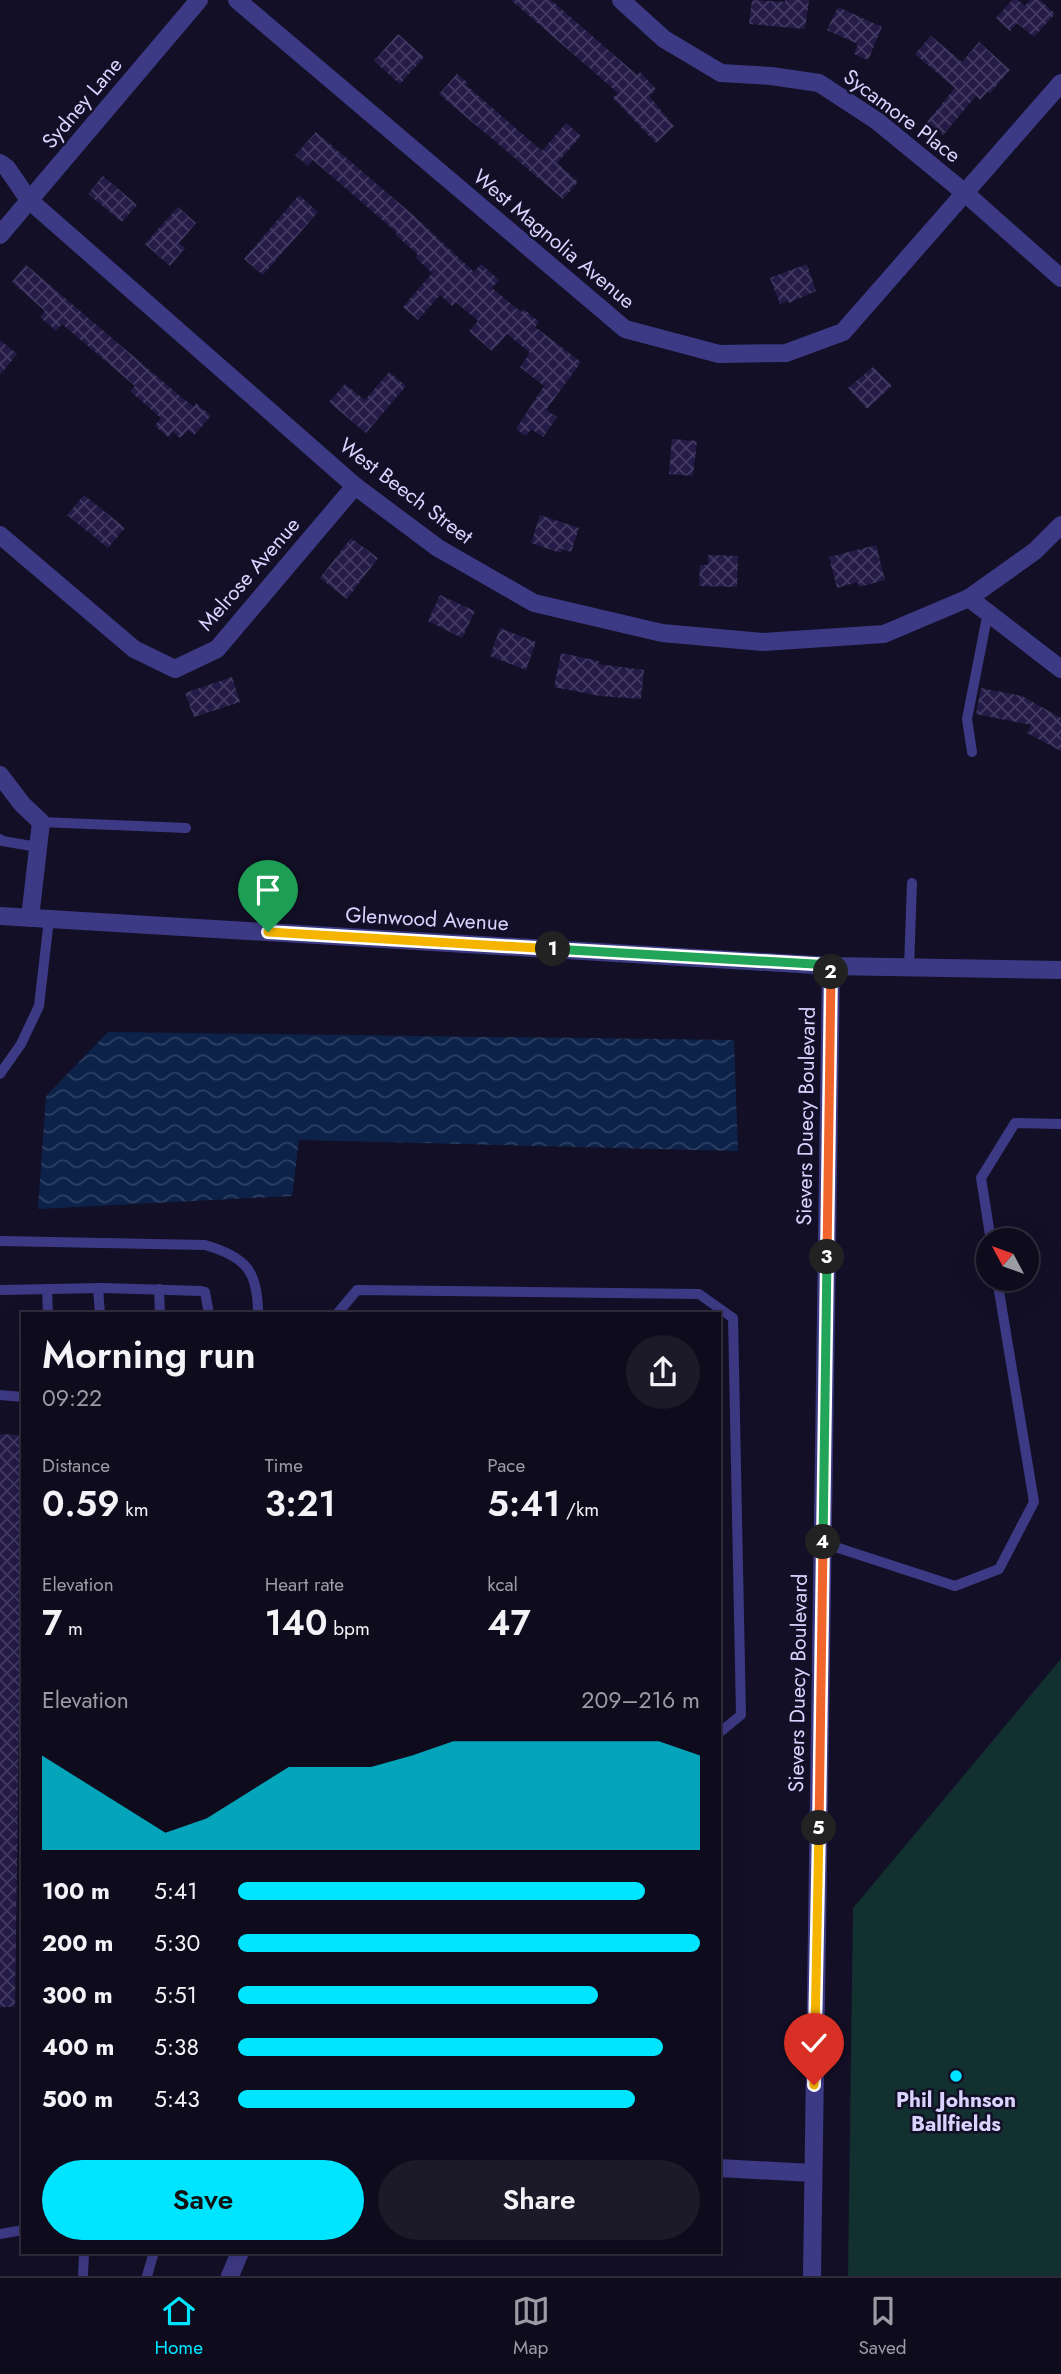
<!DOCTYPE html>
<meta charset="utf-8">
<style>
:root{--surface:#0e0b1c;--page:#1c1929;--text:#f1f3f6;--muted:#9b9ba3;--line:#2e2b3b;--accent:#00e5ff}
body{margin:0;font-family:Jost,sans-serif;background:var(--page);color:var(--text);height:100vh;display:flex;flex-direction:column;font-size:26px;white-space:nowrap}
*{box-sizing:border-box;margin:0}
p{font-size:23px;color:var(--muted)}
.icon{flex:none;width:38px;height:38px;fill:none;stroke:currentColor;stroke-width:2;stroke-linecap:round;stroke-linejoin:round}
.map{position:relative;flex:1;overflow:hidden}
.drawer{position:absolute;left:21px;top:1312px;width:700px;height:942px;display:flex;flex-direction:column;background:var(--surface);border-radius:0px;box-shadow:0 7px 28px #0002,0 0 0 2px var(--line)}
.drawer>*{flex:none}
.needle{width:46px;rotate:311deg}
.buttons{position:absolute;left:976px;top:1228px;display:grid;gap:14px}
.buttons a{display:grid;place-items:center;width:63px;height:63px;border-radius:50%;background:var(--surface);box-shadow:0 7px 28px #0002,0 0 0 2px var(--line);font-size:35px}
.pin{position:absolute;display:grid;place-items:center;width:60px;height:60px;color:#fff;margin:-72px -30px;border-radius:50% 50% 50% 0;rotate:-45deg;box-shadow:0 0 7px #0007}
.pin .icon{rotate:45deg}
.km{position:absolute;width:35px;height:35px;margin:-18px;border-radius:50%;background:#222;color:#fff;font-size:19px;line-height:35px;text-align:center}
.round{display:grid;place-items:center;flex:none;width:74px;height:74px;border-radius:37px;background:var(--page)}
.head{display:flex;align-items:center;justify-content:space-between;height:119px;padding:0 21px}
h1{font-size:38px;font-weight:600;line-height:52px}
.figures{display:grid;grid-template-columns:repeat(3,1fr);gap:10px;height:119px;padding:7px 21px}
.figures div{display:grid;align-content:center}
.figures b{font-size:35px;font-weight:600}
.figures small{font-size:19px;font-weight:400}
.figures p{font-size:19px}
.chart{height:196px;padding:14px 21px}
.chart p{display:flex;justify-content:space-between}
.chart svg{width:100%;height:126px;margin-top:7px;fill:var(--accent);opacity:.7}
.primary-button{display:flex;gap:14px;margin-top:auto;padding:14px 21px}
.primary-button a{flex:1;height:80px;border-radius:42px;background:var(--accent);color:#111;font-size:28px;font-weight:600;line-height:80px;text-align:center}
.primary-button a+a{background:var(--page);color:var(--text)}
ul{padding:0 21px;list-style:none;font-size:23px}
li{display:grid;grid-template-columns:112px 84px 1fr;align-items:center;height:52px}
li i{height:18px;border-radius:9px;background:var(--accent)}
.dock{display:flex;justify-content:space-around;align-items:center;height:98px;border-top:2px solid var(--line);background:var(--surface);font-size:19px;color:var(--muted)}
.dock a{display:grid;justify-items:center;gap:4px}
.dock .current{color:var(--accent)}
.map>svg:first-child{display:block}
</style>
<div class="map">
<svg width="1061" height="2276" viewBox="0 0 1061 2276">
<defs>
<pattern id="water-waves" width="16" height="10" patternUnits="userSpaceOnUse" patternTransform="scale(1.75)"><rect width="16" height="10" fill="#0c2248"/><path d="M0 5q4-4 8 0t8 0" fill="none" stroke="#2f4163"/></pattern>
<pattern id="building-cross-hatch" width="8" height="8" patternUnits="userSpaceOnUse" patternTransform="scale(1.75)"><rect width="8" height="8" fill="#241b47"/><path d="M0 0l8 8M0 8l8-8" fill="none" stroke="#433b63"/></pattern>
</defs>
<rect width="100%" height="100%" fill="#130f26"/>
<polygon fill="#12302f" points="1061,1659 1061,2276 848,2276 853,1908"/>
<polygon fill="url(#water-waves)" points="108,1032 734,1040 738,1151 299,1140 292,1196 38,1209 46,1096"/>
<g fill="url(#building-cross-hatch)">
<polygon points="511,0 551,0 637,75 640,72 656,89 649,96 674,126 656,143 613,98 618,93"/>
<polygon points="752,0 785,2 785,0 809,0 805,29 749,24"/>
<polygon points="1012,0 1018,0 1025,6 1030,0 1040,0 1055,14 1034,37 1017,23 1010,31 996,18"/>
<polygon points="838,7 882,27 868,60 854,54 858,44 827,30"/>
<polygon points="398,34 424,57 400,84 374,61"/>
<polygon points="931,36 962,62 979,42 1010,70 990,93 988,91 980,100 976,96 943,135 927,122 955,88 915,54"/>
<polygon points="457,74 468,83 466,85 542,151 566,123 581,136 557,163 578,182 563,199 439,94"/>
<polygon points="316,132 413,215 474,272 481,264 499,280 492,288 521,312 524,309 539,322 535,327 581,362 546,410 557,417 543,437 531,429 526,436 516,429 544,386 520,367 530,353 507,334 492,351 469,331 478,321 456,302 452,306 440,295 418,320 403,307 432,273 416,258 418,255 396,235 397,233 313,160 308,166 295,155"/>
<polygon points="103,176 137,205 122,222 88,194"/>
<polygon points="299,195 318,212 263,275 244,259"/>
<polygon points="178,207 196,223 179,243 185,248 170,266 145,244"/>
<polygon points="807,264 816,291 789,303 788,301 780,304 770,278"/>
<polygon points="26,265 180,396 194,407 196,403 211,416 194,435 188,430 180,438 173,432 168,437 155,426 161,418 130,391 135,386 62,324 56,331 40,317 45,311 12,282"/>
<polygon points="0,340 17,354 0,375"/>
<polygon points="873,367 892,386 867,409 848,388"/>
<polygon points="389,372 406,386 366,433 329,402 345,384 365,400"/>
<polygon points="672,439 697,441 693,476 669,474"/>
<polygon points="84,495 125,528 108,548 67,515"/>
<polygon points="540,515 579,528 571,552 562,549 561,553 531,543"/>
<polygon points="351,538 378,558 347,599 320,578"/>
<polygon points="876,545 885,580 859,587 858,582 837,588 829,557"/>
<polygon points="708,555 738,556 737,587 699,586 700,565 708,565"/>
<polygon points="440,595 475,611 462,638 428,621"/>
<polygon points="500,628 536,642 526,670 490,656"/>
<polygon points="561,653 599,661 598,664 644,670 641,699 600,696 554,687"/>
<polygon points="232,677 240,702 194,717 185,693"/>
<polygon points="981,688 1022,696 1061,718 1061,751 1027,733 1031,725 976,714"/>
<polygon points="0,1434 23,1435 15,2007 0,2007"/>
</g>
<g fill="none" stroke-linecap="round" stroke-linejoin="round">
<g stroke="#3d3a85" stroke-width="10">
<polyline points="972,752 967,719 988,612"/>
<polyline points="41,822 186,828"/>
<polyline points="0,839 2,841 38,847"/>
<polyline points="909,967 912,883"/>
<polyline points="0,1074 21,1044 39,1006 49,919"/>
<path d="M0,1241L205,1245C247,1257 258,1272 258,1314"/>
<polyline points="991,1241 981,1178 1015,1123 1061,1124"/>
<polyline points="98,1288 100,1314"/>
<polyline points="47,1289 48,1314"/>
<polyline points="159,1289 160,1314"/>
<polyline points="0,1290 103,1288 201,1291 205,1292 209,1314"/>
<polyline points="337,1314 357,1290 699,1294 733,1318 741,1715 719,1733"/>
<polyline points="0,1395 23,1397"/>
<polyline points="823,1543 955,1586 999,1569 1034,1502 997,1279"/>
<polyline points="0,2234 23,2230"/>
<polyline points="83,2276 84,2252"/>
<polyline points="147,2276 154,2252"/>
</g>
<g stroke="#3d3a85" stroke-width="18">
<polyline points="237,0 625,329 719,354 786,353 843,332 1061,83"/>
<polyline points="621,0 664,39 721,73 771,76 819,83 877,121 965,193 1061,278"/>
<polyline points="0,163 7,168 29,200 355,486 438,548 534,603 662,633 763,642 884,634 969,598 1035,551 1061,525"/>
<polyline points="0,235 199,0"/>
<polyline points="0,535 134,649 175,669 217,649 355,486"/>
<polyline points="969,598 1061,669"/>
<polyline points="0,775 22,804 41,822 30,918"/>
<polyline points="719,2168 812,2173"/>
<polyline points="230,2276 240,2252"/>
</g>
<g stroke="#3d3a85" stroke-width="18">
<polyline points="0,916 831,966 1061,970"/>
<polyline points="812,2276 831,966"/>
</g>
</g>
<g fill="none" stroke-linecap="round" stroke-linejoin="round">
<g stroke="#fff" stroke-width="14">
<polyline id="split-1" points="268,932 553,949"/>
</g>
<g stroke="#fff" stroke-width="14">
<polyline id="split-2" points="553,949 831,965 831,972"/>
</g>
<g stroke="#fff" stroke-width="14">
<polyline id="split-3" points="827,1257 831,972"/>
</g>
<g stroke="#fff" stroke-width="14">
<polyline id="split-4" points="823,1542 827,1257"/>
</g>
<g stroke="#fff" stroke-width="14">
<polyline id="split-5" points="819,1828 823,1542"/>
</g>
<g stroke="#fff" stroke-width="14">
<polyline id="split-6" points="814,2085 819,1828"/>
</g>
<use href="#split-1" stroke="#f5b400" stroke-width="9"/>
<use href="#split-2" stroke="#22a559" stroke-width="9"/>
<use href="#split-3" stroke="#f0652b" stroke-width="9"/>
<use href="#split-4" stroke="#22a559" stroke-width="9"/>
<use href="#split-5" stroke="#f0652b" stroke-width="9"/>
<use href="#split-6" stroke="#f5b400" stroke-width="9"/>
</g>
<circle fill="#00e5ff" stroke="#130f26" stroke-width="2.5" cx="956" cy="2076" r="7"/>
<g text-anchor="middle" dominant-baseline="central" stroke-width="5" stroke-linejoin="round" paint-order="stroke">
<g font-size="21" fill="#d9d4ff" stroke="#130f26">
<text transform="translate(82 103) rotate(-50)">Sydney Lane</text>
<text transform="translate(902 116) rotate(37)">Sycamore Place</text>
<text transform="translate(554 239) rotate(40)">West Magnolia Avenue</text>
<text transform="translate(406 491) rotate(37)">West Beech Street</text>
<text transform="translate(249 574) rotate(-49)">Melrose Avenue</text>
<text transform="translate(427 919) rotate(3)">Glenwood Avenue</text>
<text transform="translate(806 1116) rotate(-89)">Sievers Duecy Boulevard</text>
<text transform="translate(798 1683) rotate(-89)">Sievers Duecy Boulevard</text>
</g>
<g font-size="21" font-weight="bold" fill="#d9d4ff" stroke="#130f26">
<text x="956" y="2100">Phil Johnson<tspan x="956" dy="24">Ballfields</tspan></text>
</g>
</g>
</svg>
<div class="buttons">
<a><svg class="needle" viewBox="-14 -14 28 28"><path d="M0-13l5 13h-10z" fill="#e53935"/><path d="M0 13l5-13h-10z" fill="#9b9ba3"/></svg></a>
</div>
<div class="pin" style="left:268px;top:932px;background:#1e9e55"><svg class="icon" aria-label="arrive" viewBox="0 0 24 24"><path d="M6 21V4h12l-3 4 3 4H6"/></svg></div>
<div class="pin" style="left:814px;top:2085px;background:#d93025"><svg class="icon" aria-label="check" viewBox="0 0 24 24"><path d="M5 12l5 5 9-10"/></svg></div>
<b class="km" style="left:553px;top:949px">1</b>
<b class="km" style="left:831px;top:972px">2</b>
<b class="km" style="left:827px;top:1257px">3</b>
<b class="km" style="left:823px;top:1542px">4</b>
<b class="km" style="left:819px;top:1828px">5</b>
<section class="drawer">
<div class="head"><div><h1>Morning run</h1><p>09:22</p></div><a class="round"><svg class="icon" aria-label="share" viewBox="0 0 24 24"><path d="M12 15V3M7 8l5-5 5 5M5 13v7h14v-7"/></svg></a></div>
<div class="figures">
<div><p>Distance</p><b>0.59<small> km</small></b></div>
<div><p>Time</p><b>3:21</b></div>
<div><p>Pace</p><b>5:41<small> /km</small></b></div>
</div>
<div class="figures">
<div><p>Elevation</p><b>7<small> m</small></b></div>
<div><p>Heart rate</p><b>140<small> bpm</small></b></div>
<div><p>kcal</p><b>47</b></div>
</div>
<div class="chart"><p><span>Elevation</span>209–216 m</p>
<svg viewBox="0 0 160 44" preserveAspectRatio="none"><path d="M0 44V11L10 20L20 29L30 38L40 33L50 24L60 15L70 15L80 15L90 11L100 6L110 6L120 6L130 6L140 6L150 6L160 11V44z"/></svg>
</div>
<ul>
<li><b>100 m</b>5:41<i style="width:88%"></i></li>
<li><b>200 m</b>5:30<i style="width:100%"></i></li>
<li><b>300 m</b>5:51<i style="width:78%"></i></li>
<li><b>400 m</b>5:38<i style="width:92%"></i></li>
<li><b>500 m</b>5:43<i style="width:86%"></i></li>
</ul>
<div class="primary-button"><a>Save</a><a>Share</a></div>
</section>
</div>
<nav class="dock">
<a class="current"><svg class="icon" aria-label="home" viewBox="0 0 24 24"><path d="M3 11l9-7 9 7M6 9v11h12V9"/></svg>Home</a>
<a><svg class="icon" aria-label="map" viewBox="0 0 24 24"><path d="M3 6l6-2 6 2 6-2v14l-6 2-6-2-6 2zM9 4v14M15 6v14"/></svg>Map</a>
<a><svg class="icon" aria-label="saved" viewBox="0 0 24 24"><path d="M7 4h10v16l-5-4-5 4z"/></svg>Saved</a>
</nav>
